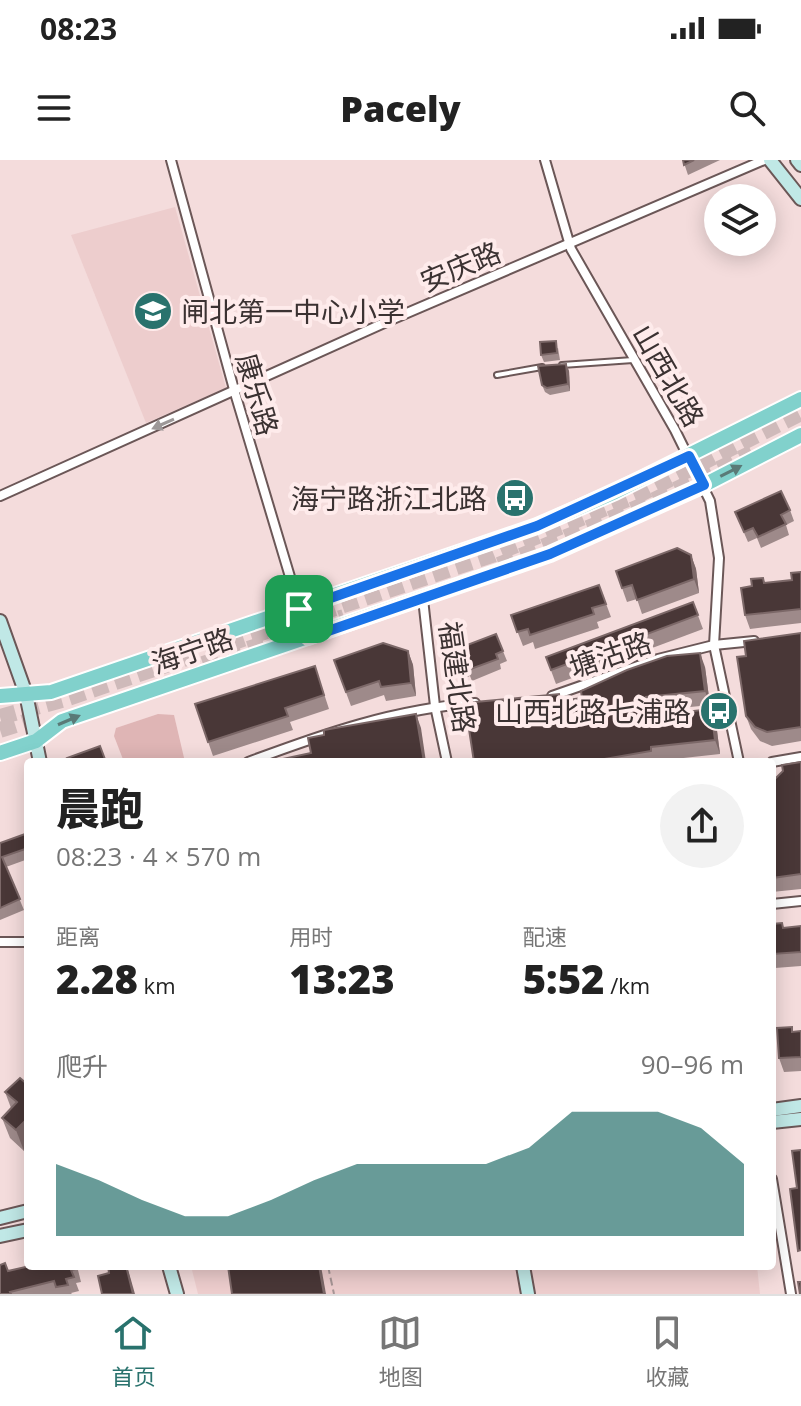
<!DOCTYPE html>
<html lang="zh">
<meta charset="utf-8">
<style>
:root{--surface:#fff;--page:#f2f2f2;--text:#222;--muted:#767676;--line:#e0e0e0;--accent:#29726d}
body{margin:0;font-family:"Open Sans","Noto Sans SC",sans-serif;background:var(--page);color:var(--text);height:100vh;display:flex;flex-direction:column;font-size:30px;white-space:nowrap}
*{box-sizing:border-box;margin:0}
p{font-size:26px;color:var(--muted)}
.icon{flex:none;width:44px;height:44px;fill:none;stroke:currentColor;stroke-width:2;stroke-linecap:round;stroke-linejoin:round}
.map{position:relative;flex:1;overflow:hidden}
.details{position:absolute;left:24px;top:598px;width:752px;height:512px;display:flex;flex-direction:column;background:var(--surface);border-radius:8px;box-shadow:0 4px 20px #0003}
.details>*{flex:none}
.controls{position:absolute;left:704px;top:24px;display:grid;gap:16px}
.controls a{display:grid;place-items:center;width:72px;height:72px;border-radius:50%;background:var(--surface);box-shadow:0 4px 20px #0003;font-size:40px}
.pin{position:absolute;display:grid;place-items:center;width:68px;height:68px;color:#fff;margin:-34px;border-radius:16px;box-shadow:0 4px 12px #0006}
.round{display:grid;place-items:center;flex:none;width:84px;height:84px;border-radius:42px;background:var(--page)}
.head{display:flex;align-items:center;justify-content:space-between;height:136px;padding:0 32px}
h1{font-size:44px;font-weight:800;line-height:60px}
.figures{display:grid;grid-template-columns:repeat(3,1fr);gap:12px;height:136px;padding:8px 32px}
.figures div{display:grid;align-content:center}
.figures b{font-size:40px;font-weight:800}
.figures small{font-size:22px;font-weight:400}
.figures p{font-size:22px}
.chart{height:224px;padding:16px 32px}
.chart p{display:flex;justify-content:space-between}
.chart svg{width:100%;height:144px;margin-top:8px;fill:var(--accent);opacity:.7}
.status{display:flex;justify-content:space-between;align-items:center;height:56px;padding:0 40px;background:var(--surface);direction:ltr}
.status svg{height:22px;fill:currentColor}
header{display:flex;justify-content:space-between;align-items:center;height:104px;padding:0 32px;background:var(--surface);font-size:36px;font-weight:800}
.tabs{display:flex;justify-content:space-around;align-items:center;height:112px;border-top:2px solid var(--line);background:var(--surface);font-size:22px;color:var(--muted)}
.tabs a{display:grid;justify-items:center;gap:4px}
.tabs .active{color:var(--accent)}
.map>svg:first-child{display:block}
</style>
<div class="status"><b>08:23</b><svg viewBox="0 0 49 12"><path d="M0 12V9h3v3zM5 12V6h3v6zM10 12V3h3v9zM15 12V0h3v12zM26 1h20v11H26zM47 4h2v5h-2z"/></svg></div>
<header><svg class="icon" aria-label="menu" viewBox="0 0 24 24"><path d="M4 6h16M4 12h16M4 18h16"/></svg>Pacely<svg class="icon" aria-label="search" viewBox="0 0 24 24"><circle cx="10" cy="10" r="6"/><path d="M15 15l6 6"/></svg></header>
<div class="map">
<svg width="801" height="1134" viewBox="0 0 801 1134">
<rect width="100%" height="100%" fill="#f4dcdc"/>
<g fill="#edcdcd">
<polygon points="175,47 226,228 146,263 71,75"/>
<polygon points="191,1106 757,1106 760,1134 198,1134"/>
</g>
<polygon fill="#dfb5b5" points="158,554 174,555 185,602 124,602 114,576 116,568"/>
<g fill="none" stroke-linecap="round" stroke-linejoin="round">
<g stroke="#cfbaba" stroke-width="16" stroke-dasharray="16 8" stroke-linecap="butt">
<polyline points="499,405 646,344 752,293"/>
<polyline points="203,504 344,457"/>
<polyline points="0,557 65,539 492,395 642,333 801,253"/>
<polyline points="0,570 44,556"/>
</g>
<g stroke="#6b5757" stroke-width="8">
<g id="lane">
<polyline points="562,205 633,200"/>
<polyline points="497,215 542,207"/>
</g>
</g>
<g stroke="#6b5757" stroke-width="12">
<g id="street">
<polyline points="171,0 235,233 308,477"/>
<polyline points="545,0 571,89 675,270 710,341 719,398 714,485 739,602"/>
<polyline points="0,336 393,159 764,0"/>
<polyline points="423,439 435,546 447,602"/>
<polyline points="552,536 658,499 714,485 754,481"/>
<path d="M248,602C323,574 394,549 475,543"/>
<polyline points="772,602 801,597"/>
<polyline points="772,744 801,741"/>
<polyline points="0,782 28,782"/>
<polyline points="772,1019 791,1134"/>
</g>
</g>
<g stroke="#6b5757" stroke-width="16">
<g id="secondary">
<polyline points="770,0 801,39"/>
<polyline points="797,0 801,5"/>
<polyline points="0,461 26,534 40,602"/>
<polyline points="772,950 801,946"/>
<polyline points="772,962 801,959"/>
<polyline points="0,1058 28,1051"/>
<polyline points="0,1076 28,1070"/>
<polyline points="169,1106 177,1134"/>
<polyline points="523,1106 528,1134"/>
</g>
</g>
<g stroke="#fff" stroke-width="18">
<g id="primary">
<polyline points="0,536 51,532 537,366 615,332 801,239"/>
<polyline points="0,593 36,581 62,561 550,394 704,325 801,275"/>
</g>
</g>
<polyline stroke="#a69595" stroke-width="2" stroke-dasharray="8 4" stroke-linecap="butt" points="328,1106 334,1134"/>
<use href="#lane" stroke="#fff" stroke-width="4"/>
<use href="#street" stroke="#fff" stroke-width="8"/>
<use href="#secondary" stroke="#c0e8e6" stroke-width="12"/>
<use href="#primary" stroke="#81d1cc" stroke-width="14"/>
</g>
<g fill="#9e8a8a">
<polygon points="683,0 720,0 688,15"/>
<polygon points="558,188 560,200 544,202 541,195"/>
<polygon points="566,204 569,211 570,231 550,235 545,232 542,225"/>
<polygon points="790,350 794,361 786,365 789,375 761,388 757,378 748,382 735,352"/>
<polygon points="691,395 696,409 699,433 642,454 637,439 627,442 616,411"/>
<polygon points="801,412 801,463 750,469 745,455 752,426 763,418 765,423 792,420"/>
<polygon points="599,425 611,457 597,462 599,468 535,489 533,482 523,486 511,455"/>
<polygon points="693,442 703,469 556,524 546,497"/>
<polygon points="801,473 801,581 772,586 760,581 751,569 746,556 746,496"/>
<polygon points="496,474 507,501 500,504 501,509 472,521 470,516 465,518 454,490"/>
<polygon points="408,491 413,505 416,536 386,541 384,535 351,546 334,500"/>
<polygon points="315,506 329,549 290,562 293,570 213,596 195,544"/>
<polygon points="705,507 710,545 651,551 652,556 711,549 716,563 720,594 656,601 656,602 474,602 559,534 562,541 582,538"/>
<polygon points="801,602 801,729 772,732 772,622"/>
<polygon points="28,673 28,699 6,707 24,750 0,760 0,683"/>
<polygon points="772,764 784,768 801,766 801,806 775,808 772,800"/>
<polygon points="793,871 801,871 801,911 784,912 779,898"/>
<polygon points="20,918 24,991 10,978 2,958 11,948 5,932"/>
<polygon points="30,1106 77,1106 81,1122 76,1123 79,1131 71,1133 72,1134 0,1134 8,1111"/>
</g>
<g fill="#7c6868">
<polygon points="566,204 569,211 570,231 568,224"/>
<polygon points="691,395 696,409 699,433 694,419"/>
<polygon points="408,491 413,505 416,536 411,523"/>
<polygon points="700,493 705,507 710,545 705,531"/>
<polygon points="646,537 651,551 653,570 648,556"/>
<polygon points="711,549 716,563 720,594 715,580"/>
<polygon points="416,554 421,568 426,602 424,602"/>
<polygon points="28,958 28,986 24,991 16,970"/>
<polygon points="126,1106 127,1106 135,1134 133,1134"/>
<polygon points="319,1106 321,1106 326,1134 324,1134"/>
</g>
<g fill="#493737" stroke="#7c6868" stroke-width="2">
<polygon points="683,0 694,0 684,5"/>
<polygon points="556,181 557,193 541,195 540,182"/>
<polygon points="566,204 568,224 547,228 542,225 538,206"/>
<polygon points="781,331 790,350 781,355 786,364 758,377 753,368 744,372 735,352"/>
<polygon points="677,388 691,395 694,419 637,440 632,425 622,428 616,411"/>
<polygon points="801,412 801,449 745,455 741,428 752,426 751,419 763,418 764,423 792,420 791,413"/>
<polygon points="599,425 606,444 592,448 594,454 530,475 528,469 517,472 511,455"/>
<polygon points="693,442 698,455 551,510 546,497"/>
<polygon points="801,473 801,567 767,572 755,567 746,556 737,497 746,496 744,481"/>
<polygon points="496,474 503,491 496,494 498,499 468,510 466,506 461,508 454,490"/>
<polygon points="383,483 408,491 411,523 381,527 379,521 346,532 334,500"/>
<polygon points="700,493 705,531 646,537 648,556 711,549 715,580 651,587 651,591 587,602 474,602 465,543 559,534 560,541 582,538 581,531 627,510 667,496"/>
<polygon points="315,506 324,535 285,548 288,556 208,582 195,544"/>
<polygon points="416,554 424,602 273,602 273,601 311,593 308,578 324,575 324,570"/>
<polygon points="100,586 106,602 69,602 67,598"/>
<polygon points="801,602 801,714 772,718 772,622 783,611 782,605"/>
<polygon points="28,673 28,688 2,697 20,739 0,748 0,683"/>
<polygon points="782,763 783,768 801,766 801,792 772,794 772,764"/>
<polygon points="792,867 792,872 801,871 801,897 779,898 777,868"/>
<polygon points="20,918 28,925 28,958 16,970 2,958 17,942 5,932"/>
<polygon points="801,990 801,1090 798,1091 790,1029 797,1028 792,991"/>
<polygon points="5,1103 8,1111 30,1106 76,1106 76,1109 71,1110 74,1117 66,1119 68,1125 56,1127 54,1121 10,1132 11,1134 0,1134 0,1105"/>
<polygon points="108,1106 126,1106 133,1134 102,1134 98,1116 109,1113"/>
<polygon points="228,1106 319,1106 324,1134 232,1134"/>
<polygon points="798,1122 801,1122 801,1134 800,1134"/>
</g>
<defs><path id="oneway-solid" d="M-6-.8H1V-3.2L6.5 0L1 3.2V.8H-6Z" transform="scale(2)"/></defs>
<use fill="#9d9898" href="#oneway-solid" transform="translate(163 264) rotate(156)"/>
<g fill="#5a7a77">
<use href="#oneway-solid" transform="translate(731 311) rotate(-27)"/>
<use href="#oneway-solid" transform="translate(69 560) rotate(-23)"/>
</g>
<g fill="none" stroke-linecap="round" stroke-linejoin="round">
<g stroke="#fff" stroke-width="16">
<polygon id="route" points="689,296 704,325 550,394 308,478 299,449 537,366"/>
</g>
<use href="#route" stroke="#1a73e8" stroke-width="10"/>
</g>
<defs>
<g id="school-disc" transform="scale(2)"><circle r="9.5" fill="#29726d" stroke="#feebeb"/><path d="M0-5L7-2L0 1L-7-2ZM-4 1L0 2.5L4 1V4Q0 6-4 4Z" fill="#fff"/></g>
<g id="bus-disc" transform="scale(2)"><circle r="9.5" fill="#29726d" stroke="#feebeb"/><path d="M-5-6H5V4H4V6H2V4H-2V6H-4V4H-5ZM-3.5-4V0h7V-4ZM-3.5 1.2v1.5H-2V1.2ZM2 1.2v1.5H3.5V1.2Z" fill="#fff"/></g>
</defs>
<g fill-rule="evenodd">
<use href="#school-disc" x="153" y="151"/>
<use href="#bus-disc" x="515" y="338"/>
<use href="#bus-disc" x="719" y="551"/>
</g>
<g text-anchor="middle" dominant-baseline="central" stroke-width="8" stroke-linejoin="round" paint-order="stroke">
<g font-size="28" fill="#3b3232" stroke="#feebeb">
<text transform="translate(460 106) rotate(-23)">安庆路</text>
<text transform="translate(669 215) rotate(60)">山西北路</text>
<text transform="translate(258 234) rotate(74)">康乐路</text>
<text transform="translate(192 490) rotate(-19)">海宁路</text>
<text transform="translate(610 494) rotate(-19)">塘沽路</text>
<text transform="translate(458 517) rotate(82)">福建北路</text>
</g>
<g font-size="28" fill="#3b3232" stroke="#feebeb" text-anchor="end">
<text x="181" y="151" text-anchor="start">闸北第一中心小学</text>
<text x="487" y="338">海宁路浙江北路</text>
<text x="691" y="551">山西北路七浦路</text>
</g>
</g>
</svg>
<div class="controls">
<a><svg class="icon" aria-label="layers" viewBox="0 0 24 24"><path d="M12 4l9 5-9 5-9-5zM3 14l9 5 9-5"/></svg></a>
</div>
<div class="pin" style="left:299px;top:449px;background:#1e9e55"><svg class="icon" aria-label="arrive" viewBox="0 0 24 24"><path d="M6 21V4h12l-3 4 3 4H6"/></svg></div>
<section class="details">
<div class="head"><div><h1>晨跑</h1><p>08:23 · 4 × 570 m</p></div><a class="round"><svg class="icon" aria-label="share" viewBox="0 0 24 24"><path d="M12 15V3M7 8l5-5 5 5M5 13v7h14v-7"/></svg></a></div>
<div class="figures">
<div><p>距离</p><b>2.28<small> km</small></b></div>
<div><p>用时</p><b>13:23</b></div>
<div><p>配速</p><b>5:52<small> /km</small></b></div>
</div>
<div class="chart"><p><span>爬升</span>90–96 m</p>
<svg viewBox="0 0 160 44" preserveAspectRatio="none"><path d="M0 44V22L10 27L20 33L30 38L40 38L50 33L60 27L70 22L80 22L90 22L100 22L110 17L120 6L130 6L140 6L150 11L160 22V44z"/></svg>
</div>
</section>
</div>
<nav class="tabs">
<a class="active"><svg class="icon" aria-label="home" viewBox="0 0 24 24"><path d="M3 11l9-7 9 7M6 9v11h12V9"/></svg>首页</a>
<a><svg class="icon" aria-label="map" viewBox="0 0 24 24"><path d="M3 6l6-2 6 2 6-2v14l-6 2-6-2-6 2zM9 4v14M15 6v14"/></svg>地图</a>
<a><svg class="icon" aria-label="saved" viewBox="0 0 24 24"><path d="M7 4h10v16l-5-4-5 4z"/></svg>收藏</a>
</nav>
